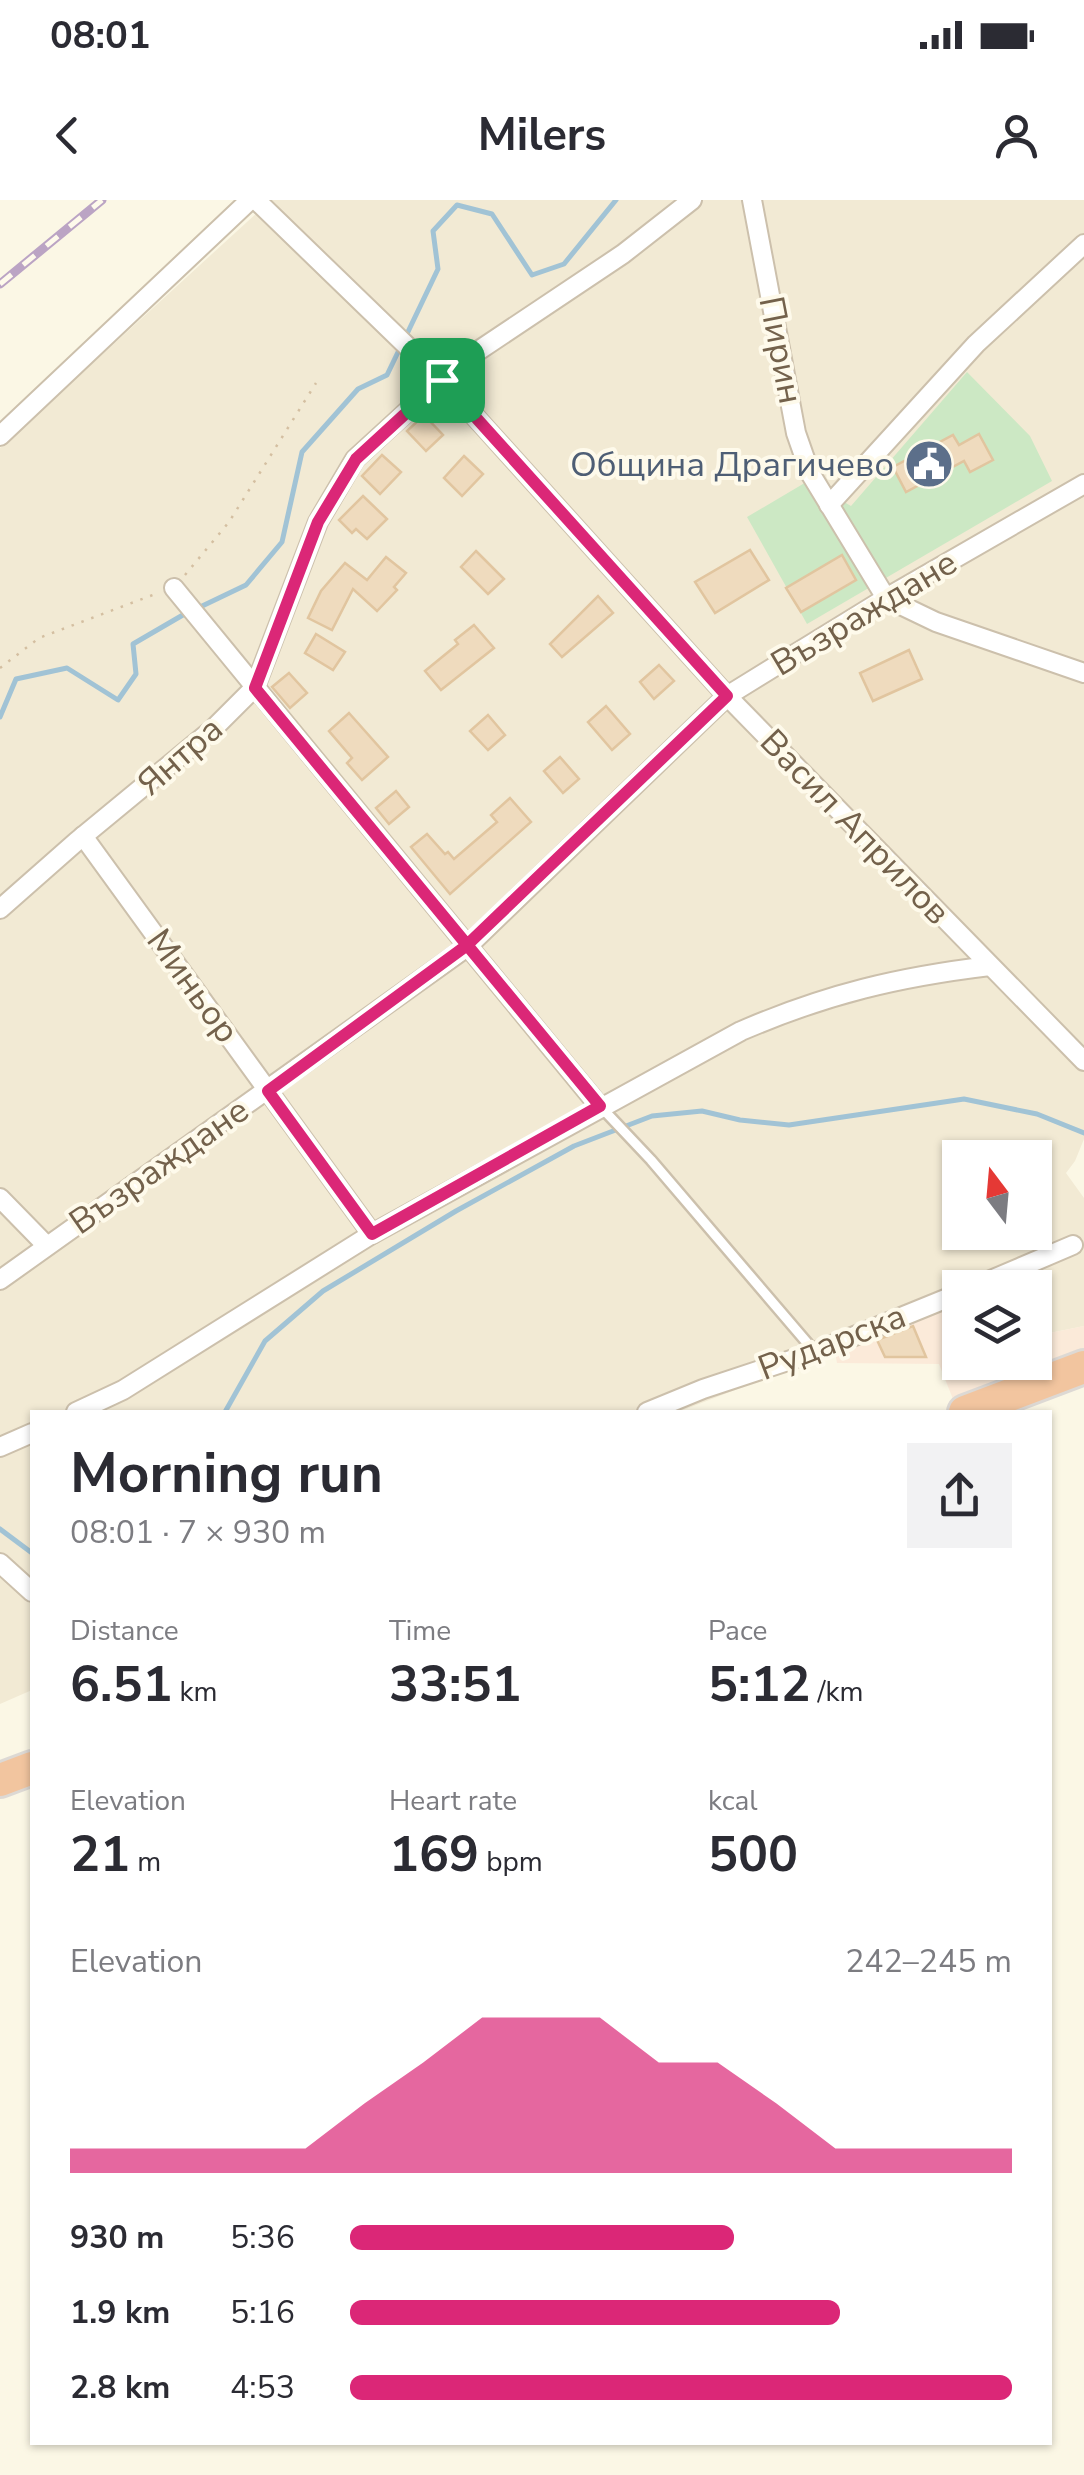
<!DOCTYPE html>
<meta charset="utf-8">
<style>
:root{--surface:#fff;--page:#f2f2f3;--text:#2b2b33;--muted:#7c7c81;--accent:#db2777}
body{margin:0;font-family:"Nunito Sans",sans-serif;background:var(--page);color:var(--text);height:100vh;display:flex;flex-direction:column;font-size:38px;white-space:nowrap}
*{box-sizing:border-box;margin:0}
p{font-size:32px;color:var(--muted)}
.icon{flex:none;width:55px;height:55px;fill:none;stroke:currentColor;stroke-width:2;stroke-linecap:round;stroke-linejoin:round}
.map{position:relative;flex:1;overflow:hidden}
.drawer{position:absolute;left:30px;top:1210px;width:1022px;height:1035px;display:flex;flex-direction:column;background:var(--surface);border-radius:0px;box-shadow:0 2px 8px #0004}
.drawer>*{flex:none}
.needle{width:65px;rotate:344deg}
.controls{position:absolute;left:942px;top:940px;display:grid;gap:20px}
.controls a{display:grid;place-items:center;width:110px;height:110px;border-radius:0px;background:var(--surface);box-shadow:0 2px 8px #0004;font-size:50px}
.pin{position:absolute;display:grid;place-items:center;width:85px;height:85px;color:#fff;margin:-42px;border-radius:20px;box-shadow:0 5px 15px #0006}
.round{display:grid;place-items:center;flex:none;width:105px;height:105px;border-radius:0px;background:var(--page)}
.headline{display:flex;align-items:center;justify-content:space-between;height:170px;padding:0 40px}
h1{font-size:55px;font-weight:700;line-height:75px}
.stats{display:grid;grid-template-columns:repeat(3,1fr);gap:15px;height:170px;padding:10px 40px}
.stats div{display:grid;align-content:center}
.stats b{font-size:50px;font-weight:700}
.stats small{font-size:28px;font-weight:400}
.stats p{font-size:28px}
.chart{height:280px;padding:20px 40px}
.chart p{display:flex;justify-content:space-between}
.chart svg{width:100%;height:180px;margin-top:10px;fill:var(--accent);opacity:.7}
ul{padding:0 40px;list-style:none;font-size:32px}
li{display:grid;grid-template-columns:160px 120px 1fr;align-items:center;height:75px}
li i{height:25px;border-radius:12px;background:var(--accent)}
.status{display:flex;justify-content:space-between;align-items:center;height:70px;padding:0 50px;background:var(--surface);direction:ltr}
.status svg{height:28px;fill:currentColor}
header{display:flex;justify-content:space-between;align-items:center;height:130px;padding:0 40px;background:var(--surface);font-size:45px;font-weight:700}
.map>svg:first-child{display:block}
</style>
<div class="status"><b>08:01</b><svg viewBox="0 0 49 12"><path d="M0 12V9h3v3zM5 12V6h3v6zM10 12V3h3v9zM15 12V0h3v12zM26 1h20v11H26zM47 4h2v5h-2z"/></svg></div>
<header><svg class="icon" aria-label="back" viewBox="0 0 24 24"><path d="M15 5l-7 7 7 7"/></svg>Milers<svg class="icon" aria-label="person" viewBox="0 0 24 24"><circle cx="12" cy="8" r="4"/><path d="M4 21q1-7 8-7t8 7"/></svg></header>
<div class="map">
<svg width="1084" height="2275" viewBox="0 0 1084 2275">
<rect width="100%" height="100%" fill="#fbf7e5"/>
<path fill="#f2ead4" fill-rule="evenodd" d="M271,0H1084V939L1075,961L1066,973L1084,998V1126L1035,1136V1088H960V1103L678,1212H32V1490L0,1504V248ZM960,958H1035V1032H960Z"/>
<polygon fill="#fbead9" points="960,1103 960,1162 1035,1162 1035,1136 1084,1126 1084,1151 953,1199 939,1164 837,1163 835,1152"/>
<polygon fill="#cce8c4" points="967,172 1030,236 1052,281 807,424 747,317 808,281 851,306"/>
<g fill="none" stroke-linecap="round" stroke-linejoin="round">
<g stroke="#a1c3d5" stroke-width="5">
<polyline points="405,138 438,69 433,31 457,5 492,14 532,75 564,64 616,0"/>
<polyline points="198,408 246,385 282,342 302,252 358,189 387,175 400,148"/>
<polyline points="0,517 16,479 67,468 118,500 136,474 133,444 188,412"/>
<polyline points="225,1212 265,1141 323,1091 456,1011 574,946 652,916 702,911 740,920 789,925 964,899 1037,914 1084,933"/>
<polyline points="0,1329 32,1353"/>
</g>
</g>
<g fill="#efdbbe" stroke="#e1c59f" stroke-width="2.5">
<polygon points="424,215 443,235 426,251 407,231"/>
<polygon points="979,234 993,260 970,272 964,261 906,292 893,267 953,235 959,245"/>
<polygon points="382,255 401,272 380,294 362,276"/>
<polygon points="464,256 483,274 462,296 444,278"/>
<polygon points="363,296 387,319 367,339 356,329 352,333 339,320"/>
<polygon points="750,350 769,380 715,413 695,382"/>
<polygon points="476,351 504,379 488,394 461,367"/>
<polygon points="842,355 856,380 801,412 786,388"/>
<polygon points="386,357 406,373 394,387 397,390 377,411 353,389 332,430 308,418 321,391 345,363 367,380"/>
<polygon points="598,396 613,413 562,457 550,444"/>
<polygon points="474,425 494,448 441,490 425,471 458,444 455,440"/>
<polygon points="316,434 345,452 333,470 305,453"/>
<polygon points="909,450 922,479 873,501 860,473"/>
<polygon points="659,465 674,481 654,499 640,482"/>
<polygon points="289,473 307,493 290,508 272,487"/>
<polygon points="606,506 630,534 612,550 588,522"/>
<polygon points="349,513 388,557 362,580 347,563 352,558 329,531"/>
<polygon points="488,515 505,535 488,550 470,531"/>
<polygon points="560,557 579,579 563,593 544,571"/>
<polygon points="396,591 409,607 389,624 376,608"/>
<polygon points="510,598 531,622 450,694 411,647 427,634 445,654 448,652 454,659 497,622 491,615"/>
<polygon points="913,1126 926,1157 885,1157 877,1140"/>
</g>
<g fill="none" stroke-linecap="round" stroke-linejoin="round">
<g stroke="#ccc0ac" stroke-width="14">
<polyline id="lane" points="600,906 651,960 815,1152"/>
</g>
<g stroke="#ccc0ac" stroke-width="22">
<g id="street">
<polyline points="256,0 442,180 727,496 1084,861"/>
<polyline points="752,0 796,233 810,273 886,398"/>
<polyline points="0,236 250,0"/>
<polyline points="829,305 976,144 1084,44"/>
<polyline points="174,388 599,906"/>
<polyline points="886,398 936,422 1084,473"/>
<polyline points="83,636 372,1034"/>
<polyline points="0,709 76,642 213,529 255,487 318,322 355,259 460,163 623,54 692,0"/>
<polyline points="0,998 46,1045"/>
<polyline points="0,1080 467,747 727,496 886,398 1084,284"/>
<polyline points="972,1088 1073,1045"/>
<path d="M76,1212L123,1190L372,1034L741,831C827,794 898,777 990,766"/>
<polyline points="647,1212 703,1189 815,1152 960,1093"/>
<polyline points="0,1247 32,1233"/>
<polyline points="0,1363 32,1392"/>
</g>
</g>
<g stroke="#ddd9d4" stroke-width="38">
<g id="highway">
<polyline points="965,1212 1084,1167"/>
<polyline points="0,1580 32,1568"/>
</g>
</g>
<g stroke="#d4bfa1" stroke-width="2.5" stroke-dasharray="2.5 8" stroke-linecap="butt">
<polyline points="185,375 229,322 316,183"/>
<polyline points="0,468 39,438 158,393"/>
</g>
<use href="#lane" stroke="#fff" stroke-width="9"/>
<use href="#street" stroke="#fff" stroke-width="18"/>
<use href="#highway" stroke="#f2c59f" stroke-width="32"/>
<g stroke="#bba4c4" stroke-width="9">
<polyline id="rail" points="0,84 102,0"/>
</g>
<use href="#rail" stroke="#fefaeb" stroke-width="5" stroke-dasharray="15" stroke-linecap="butt"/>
</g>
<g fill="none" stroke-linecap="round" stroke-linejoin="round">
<g stroke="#fff" stroke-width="20">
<polyline id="route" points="442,180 356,259 318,322 255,488 600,906 372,1034 268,891 466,746 727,496 442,180"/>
</g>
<use href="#route" stroke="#db2777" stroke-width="12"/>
</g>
<defs>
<g id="civic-disc" transform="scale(2.5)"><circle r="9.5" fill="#5c6f8a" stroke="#fefaeb"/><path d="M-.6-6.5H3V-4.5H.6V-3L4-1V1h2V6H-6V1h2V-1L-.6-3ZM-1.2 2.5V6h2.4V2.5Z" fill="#fff"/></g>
</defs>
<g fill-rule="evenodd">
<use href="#civic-disc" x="929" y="264"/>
</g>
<g text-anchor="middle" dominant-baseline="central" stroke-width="8" stroke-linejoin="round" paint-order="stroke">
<g font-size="35" fill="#73614b" stroke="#fefaeb">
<text transform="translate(781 150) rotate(79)">Пирин</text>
<text transform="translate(864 413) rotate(-31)">Възраждане</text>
<text transform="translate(180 556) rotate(-41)">Янтра</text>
<text transform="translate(855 627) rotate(46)">Васил Априлов</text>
<text transform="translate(193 786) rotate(54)">Миньор</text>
<text transform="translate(159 966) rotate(-35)">Възраждане</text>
<text transform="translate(832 1142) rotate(-21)">Рударска</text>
</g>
<g font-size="35" fill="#4e5e75" stroke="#fefaeb" text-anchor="end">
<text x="894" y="264">Община Драгичево</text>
</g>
</g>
</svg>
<div class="controls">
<a><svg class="needle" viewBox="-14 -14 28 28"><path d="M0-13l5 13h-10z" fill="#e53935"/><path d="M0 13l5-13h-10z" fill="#7c7c81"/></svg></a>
<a><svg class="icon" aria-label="layers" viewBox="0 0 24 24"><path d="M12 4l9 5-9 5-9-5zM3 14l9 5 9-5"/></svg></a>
</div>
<div class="pin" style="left:442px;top:180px;background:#1e9e55"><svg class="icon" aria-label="arrive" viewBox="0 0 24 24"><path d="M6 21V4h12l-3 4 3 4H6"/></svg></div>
<section class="drawer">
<div class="headline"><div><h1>Morning run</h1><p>08:01 · 7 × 930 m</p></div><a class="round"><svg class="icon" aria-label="share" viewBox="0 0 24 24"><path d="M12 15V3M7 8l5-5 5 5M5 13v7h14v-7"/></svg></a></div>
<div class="stats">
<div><p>Distance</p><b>6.51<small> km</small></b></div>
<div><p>Time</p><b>33:51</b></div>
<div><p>Pace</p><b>5:12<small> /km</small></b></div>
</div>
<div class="stats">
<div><p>Elevation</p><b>21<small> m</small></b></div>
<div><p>Heart rate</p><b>169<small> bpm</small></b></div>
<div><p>kcal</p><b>500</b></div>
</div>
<div class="chart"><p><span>Elevation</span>242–245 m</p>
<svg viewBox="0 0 160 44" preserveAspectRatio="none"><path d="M0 44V38L10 38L20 38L30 38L40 38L50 27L60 17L70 6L80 6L90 6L100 17L110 17L120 27L130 38L140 38L150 38L160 38V44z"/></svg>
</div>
<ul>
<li><b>930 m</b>5:36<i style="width:58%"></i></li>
<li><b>1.9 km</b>5:16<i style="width:74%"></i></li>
<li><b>2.8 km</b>4:53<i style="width:100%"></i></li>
</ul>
</section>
</div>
